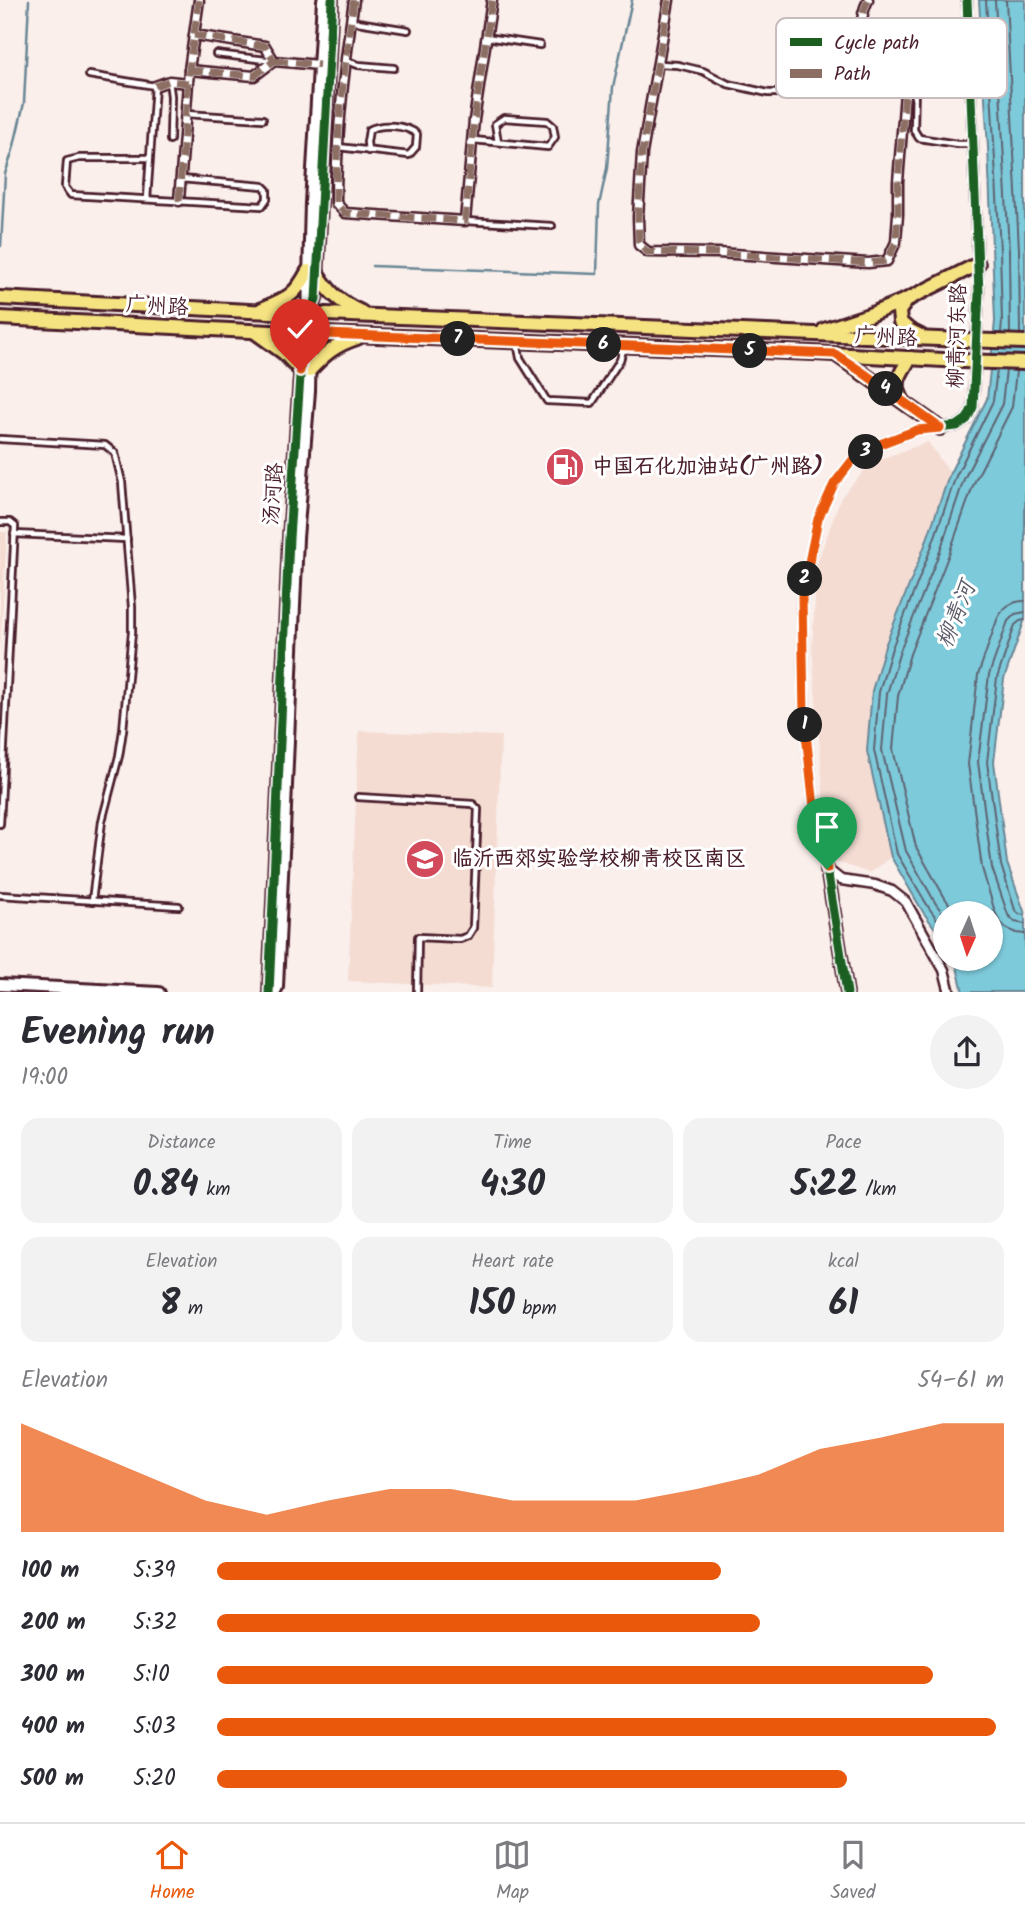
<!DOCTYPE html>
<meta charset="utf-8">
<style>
:root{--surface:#fff;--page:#f2f2f3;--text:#2b2b33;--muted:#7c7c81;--line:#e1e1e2;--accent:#ea580c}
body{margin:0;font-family:Kalam,"LXGW WenKai TC",sans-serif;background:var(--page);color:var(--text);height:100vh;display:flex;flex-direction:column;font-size:26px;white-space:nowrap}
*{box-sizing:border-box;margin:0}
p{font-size:23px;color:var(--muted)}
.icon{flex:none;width:38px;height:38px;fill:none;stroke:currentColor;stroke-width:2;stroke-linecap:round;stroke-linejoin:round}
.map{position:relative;height:992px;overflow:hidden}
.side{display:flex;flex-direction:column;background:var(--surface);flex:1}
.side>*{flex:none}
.needle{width:46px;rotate:183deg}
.buttons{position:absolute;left:933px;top:901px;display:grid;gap:14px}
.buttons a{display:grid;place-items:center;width:70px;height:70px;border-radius:50%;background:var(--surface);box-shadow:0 2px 5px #0004;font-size:35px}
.pin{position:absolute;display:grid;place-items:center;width:60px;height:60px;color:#fff;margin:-72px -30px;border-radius:50% 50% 50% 0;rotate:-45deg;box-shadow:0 0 7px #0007}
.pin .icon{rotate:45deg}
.km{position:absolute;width:35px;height:35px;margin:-18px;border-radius:50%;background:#222;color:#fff;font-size:19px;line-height:35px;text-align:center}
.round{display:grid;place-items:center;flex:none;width:74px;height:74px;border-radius:37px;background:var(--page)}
.head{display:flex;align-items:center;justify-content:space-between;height:119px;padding:0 21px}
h1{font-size:38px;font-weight:700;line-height:52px}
.figures{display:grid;grid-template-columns:repeat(3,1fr);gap:10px;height:119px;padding:7px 21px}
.figures div{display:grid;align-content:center;border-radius:18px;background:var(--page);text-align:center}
.figures b{font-size:35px;font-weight:700}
.figures small{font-size:19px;font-weight:400}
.figures p{font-size:19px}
.chart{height:196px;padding:14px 21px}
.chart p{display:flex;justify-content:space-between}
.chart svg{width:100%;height:126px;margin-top:7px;fill:var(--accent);opacity:.7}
ul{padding:0 21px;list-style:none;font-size:23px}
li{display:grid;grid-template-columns:112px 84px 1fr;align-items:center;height:52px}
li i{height:18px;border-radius:9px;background:var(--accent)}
.tabs{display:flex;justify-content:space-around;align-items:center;height:98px;border-top:2px solid var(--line);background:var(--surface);font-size:19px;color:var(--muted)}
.tabs a{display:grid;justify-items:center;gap:4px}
.tabs .current{color:var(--accent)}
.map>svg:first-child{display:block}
</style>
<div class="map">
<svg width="1025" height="993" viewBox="0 0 1025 993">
<rect width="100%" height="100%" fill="#faefeb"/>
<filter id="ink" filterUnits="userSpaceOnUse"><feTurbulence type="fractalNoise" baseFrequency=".0143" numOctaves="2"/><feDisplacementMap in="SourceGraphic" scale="14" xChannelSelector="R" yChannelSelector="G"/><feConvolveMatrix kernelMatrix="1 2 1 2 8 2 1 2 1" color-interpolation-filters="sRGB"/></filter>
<g filter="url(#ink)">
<g fill="#f4dcd3">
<polygon points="928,442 950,473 925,545 885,646 872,691 867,751 891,857 869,873 837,862 824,803 812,649 817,563 841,497 872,462"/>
<polygon points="0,532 7,532 0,652"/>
<polygon points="359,731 501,736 492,988 348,981"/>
</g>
<polygon fill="#7dcadb" stroke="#698695" stroke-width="2" points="979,0 1025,0 1025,619 1004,679 994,762 1007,863 1025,914 1025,992 963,992 955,959 990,959 990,914 945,914 945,942 923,912 891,857 867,751 872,691 885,646 925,545 950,473 987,399 995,321 988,148"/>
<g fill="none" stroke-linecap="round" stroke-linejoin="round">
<g stroke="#5e6371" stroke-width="2">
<polyline points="986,0 1000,250 1002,321 1001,333"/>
<polyline points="995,0 1009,250 1010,334"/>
<polyline points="1006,0 1019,249 1020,334"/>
<path d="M1025,601C1011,601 1002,608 997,620L978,675L968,764L982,868L995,912L1000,922L1006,928L1016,933L1025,934"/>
<polyline points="1025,612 1015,614 1008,621 989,675 978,762 992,868 1008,915 1015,922 1025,924"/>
<polyline points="1025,620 1020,621 1015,625 997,678 987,762 1001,865 1015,910 1019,914 1025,915"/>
<polyline points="956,914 945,898 916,847 893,749 898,696 910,654 949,554 974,483 1012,407 1016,371"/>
<polyline points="945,916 936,904 906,851 882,750 887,694 900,651 940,551 964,479 1002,404 1006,370"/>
<polyline points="945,930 929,908 897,854 874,750 879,692 892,648 931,548 956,476 993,401 997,370"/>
</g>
<g stroke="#698695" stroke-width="2.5">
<polyline points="1,246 5,174 13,150 24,103 29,0"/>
<polyline points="372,266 597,274 599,205 607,168 613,87 632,0"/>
</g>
<g stroke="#4a1f2b" stroke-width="10">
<g id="lane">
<polyline points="351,21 408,30"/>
<polyline points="486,37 540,45"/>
<polyline points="216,54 274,61"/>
<polyline points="347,61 358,65 394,68"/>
<polyline points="659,64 678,65 703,71 728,84 768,93 790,93 830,83 874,65"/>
<polyline points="89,75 155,86 147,199"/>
<polyline points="169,81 171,96 170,140"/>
<polyline points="915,87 914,130 919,138 957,144 973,144"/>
<polyline points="186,114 263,119"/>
<polyline points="473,140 548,147 555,137 553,126 547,121 504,118 495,124 498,142"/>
<path d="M338,147L409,155L416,147L417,134C406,125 382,123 369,130L367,142L368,151"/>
<polyline points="149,158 79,158 67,161 65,187 71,195 262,206 267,199 267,190 263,186 181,179"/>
<polyline points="465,221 552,226"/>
<polyline points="517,342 520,358 547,401 592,403 620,360 624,347"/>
<polyline points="0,439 105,445 115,453 122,482 132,607 132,632 123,730 119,756 102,821 92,901"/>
<polyline points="0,522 10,522 15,526 0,824"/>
<polyline points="14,534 127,539"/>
<polyline points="358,797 473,804 478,809 473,928 468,936 460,939 418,937 417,993"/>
<polyline points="0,895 179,906"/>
</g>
</g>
<g stroke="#4a1f2b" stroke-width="13">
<g id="street">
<path d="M354,0C344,67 336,135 336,203L345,213L465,221L474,120L492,0"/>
<polyline points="669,0 642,153 638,217 639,245 648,252 718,253 868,263 887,261 896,242 898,214 898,182 906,80 927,78 948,67 969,65"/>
<path d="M868,0C859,19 859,36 869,55C870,57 873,64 874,65C882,74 895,77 906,80"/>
<polyline points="274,61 319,65"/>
<polyline points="189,70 254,76 274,61 265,46 194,35"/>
<polyline points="155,86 169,81 188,83"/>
<polyline points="179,201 189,70 199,0"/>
<polyline points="950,993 944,970 906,902 892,891 875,885 841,880 827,869 817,834 804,716 802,596 818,519 834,484 855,457 880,444 917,430 957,426 967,419 973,407 979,293 967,0"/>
</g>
</g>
<g stroke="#4a1f2b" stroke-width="16">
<g id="secondary">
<polyline points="308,316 311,203 323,0"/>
<polyline points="827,869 847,993"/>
<polyline points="0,985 159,993"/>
<polyline points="269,993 289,538 302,347 308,322 316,299 332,0"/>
<polyline points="274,993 277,987 297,538 309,391 310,346 309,332"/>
</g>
</g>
<g stroke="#4a1f2b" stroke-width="18">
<g id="primary">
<path d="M317,273C329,292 339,302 361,312"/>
<polyline points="0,298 290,313 308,322 326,334 814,353 962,361"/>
<polyline points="908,299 899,311 900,322 909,330 921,336"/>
<path d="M262,309C288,298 295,296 308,271"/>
<polyline points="0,318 290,333 308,322 326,314 963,340"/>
<polyline points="824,330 869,315 908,299 978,264"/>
<polyline points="255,332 284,353 301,371"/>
<polyline points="838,356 940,428"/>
<path d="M309,371C325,354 335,345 357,338"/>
<path d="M903,401C892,382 900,375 910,358"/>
</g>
</g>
<use href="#lane" stroke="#fff" stroke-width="4.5"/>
<use href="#street" stroke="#fff" stroke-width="8"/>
<use href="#secondary" stroke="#fff" stroke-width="10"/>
<use href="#primary" stroke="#f5e382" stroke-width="12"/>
<g stroke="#4a1f2b" stroke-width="18" stroke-linecap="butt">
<g id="primary-bridge">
<polyline points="963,340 1025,342"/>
<polyline points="962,361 1025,363"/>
</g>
</g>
<use href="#primary-bridge" stroke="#f5e382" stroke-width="12"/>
<g stroke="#8d6e63" stroke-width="7" stroke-dasharray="14 7" stroke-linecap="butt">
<path d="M354,0C344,67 336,135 336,203L345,213L465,221L474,120L492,0"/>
<polyline points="669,0 642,153 638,217 639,245 648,252 718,253 868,263 887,261 896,242 898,214 898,182 906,80 927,78 948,67 969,65"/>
<path d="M868,0C859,19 859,36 869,55C870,57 873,64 874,65C882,74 895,77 906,80"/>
<polyline points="274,61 319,65"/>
<polyline points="189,70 254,76 274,61 265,46 194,35"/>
<polyline points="155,86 169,81 188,83"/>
<polyline points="179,201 189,70 199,0"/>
</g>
<g stroke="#fff" stroke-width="13">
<g id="cycleway">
<polyline points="269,993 289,538 302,347 308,322 316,299 332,0"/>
<polyline points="847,993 827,869 817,834 804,716 802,596 808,565 818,519 834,484 855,457 880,444 917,430 957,426 967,419 973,407 979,293 967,0"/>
</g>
</g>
<use href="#cycleway" stroke="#1b5e20" stroke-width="9"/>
</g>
</g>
<g fill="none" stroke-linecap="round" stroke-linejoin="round" filter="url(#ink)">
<g stroke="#fff" stroke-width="14">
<polyline id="route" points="300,371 302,347 308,322 326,334 835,354 862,372 940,428 917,430 880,444 855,457 834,484 818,519 802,596 804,716 817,834 827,869"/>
</g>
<use href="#route" stroke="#ea580c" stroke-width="9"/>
</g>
<defs>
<g id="fuel-disc" transform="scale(2.0125)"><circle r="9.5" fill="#d1495b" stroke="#fff"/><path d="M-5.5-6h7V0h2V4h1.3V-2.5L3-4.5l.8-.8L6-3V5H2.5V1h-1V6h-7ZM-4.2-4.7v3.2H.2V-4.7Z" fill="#fff"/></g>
<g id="school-disc" transform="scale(2.0125)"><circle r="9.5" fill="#d1495b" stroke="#fff"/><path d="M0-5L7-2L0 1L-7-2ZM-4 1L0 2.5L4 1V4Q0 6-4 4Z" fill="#fff"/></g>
</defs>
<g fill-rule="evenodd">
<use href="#fuel-disc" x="565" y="467"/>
<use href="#school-disc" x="425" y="859"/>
</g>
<g text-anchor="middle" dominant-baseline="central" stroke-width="6" stroke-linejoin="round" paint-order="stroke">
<g font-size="21" fill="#4a1f2b" stroke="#fff">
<text transform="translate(157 307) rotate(3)">广州路</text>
<text transform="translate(958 336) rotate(-88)">柳青河东路</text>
<text transform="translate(886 338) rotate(3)">广州路</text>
<text transform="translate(274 494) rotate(-86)">汤河路</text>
</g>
<g font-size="21" font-weight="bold" fill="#4a1f2b" stroke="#fff" text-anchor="start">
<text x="592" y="467">中国石化加油站(广州路)</text>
<text x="452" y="859">临沂西郊实验学校柳青校区南区</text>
</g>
<g font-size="23" font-style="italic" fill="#5c5b69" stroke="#fff">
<text transform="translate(957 615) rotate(-68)">柳青河</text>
</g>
</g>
<rect x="776" y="18" width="231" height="80" rx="10" fill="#fff" stroke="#c9bcbf" stroke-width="2"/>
<rect x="790" y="38" width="32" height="8" fill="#1b5e20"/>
<rect x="790" y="69" width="32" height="9" fill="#8d6e63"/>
<g font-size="19" fill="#4a1f2b">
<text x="834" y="49">Cycle path</text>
<text x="834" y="80">Path</text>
</g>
</svg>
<div class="buttons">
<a><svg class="needle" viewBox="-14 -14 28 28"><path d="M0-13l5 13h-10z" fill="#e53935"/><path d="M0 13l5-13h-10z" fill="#7c7c81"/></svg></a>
</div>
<div class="pin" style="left:827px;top:869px;background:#1e9e55"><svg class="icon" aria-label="arrive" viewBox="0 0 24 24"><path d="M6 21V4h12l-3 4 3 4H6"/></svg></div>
<div class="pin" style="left:300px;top:371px;background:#d93025"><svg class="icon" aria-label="check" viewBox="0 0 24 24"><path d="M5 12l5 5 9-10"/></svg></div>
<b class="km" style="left:805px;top:725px">1</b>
<b class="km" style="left:805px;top:579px">2</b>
<b class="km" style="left:866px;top:452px">3</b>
<b class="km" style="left:886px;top:389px">4</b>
<b class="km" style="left:750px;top:351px">5</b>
<b class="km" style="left:604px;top:345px">6</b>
<b class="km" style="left:458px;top:339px">7</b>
</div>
<section class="side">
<div class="head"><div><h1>Evening run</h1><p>19:00</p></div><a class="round"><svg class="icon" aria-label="share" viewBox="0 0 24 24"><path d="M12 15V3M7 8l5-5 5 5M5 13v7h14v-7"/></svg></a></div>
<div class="figures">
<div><p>Distance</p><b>0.84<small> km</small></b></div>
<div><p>Time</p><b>4:30</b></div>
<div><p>Pace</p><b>5:22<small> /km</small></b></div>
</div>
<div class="figures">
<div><p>Elevation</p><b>8<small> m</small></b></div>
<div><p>Heart rate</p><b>150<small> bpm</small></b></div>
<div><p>kcal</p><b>61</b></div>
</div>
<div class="chart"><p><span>Elevation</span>54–61 m</p>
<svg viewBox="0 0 160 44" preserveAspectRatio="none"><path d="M0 44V6L10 15L20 24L30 33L40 38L50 33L60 29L70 29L80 33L90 33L100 33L110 29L120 24L130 15L140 11L150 6L160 6V44z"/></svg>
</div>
<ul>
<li><b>100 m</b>5:39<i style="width:64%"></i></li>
<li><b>200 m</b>5:32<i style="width:69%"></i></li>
<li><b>300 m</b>5:10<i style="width:91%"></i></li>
<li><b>400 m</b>5:03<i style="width:99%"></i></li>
<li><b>500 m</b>5:20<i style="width:80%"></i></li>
</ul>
</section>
<nav class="tabs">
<a class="current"><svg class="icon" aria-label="home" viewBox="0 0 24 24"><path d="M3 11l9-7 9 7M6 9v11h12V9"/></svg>Home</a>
<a><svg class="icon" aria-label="map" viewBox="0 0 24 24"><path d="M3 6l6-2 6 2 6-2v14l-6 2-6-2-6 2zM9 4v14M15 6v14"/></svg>Map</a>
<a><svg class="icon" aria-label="saved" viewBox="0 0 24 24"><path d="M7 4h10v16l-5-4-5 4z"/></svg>Saved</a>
</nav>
